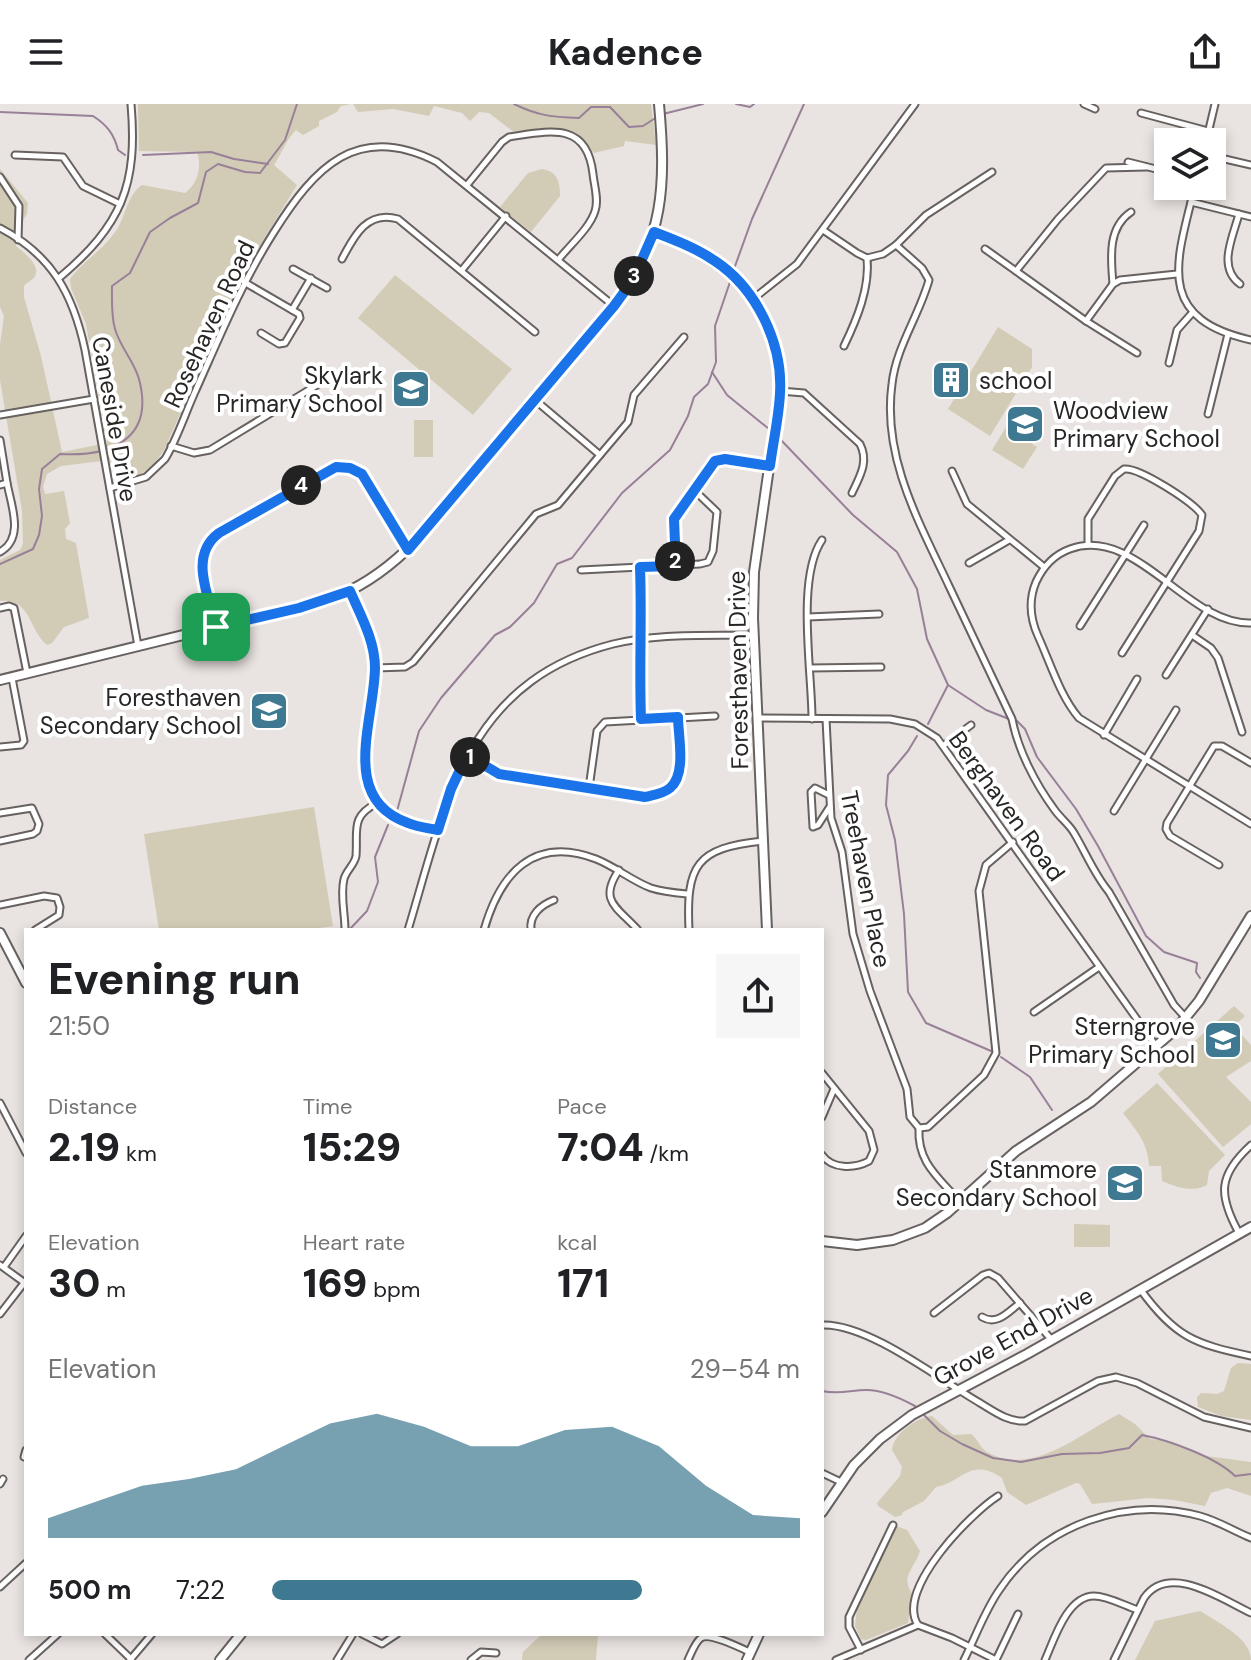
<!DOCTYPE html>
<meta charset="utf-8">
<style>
:root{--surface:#fff;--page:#f6f6f6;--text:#202124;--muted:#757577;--accent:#3e7891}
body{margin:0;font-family:"DM Sans",sans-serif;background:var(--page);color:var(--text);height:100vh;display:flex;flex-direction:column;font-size:30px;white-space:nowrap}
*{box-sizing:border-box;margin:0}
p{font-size:26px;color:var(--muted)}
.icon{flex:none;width:44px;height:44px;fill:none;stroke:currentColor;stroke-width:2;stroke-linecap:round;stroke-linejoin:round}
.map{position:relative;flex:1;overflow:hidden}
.details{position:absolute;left:24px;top:824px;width:800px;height:708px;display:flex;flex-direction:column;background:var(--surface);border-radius:0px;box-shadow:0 4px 12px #0003}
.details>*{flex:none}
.fabs{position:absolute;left:1154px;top:24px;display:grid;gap:16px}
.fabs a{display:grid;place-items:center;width:72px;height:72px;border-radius:0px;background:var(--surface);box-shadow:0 4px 12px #0003;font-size:40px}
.pin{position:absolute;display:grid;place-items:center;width:68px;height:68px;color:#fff;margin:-34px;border-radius:16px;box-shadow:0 4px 12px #0006}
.km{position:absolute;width:40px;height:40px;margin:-20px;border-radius:50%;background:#222;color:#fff;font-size:22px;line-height:40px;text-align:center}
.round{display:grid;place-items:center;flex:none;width:84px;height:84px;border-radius:0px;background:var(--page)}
.headline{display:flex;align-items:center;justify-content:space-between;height:136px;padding:0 24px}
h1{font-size:44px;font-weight:800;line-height:60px}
.figures{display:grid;grid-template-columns:repeat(3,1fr);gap:12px;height:136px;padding:8px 24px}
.figures div{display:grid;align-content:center}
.figures b{font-size:40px;font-weight:800}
.figures small{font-size:22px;font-weight:400}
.figures p{font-size:22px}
.chart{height:224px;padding:16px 24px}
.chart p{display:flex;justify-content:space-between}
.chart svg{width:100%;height:144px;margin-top:8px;fill:var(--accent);opacity:.7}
ul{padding:0 24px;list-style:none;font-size:26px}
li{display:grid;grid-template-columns:128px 96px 1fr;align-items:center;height:60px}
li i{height:20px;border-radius:10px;background:var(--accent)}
header{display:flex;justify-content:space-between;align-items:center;height:104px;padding:0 24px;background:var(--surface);font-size:36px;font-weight:800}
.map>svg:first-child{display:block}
</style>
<header><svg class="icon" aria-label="menu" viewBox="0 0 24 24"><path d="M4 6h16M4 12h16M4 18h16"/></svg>Kadence<svg class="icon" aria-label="share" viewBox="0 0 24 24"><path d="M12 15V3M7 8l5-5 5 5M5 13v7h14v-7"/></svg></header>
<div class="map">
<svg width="1251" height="1556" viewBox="0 0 1251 1556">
<rect width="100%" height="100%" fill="#e9e3e1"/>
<g fill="#d2ccb6">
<path d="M138,0H351L341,2L337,8L319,17V22L303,31L296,26C286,36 282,49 274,61L297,81L242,171L165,344C155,362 137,379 115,374L110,356L61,362L47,370L43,383L45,390L64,387L70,419L65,425L66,435L76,439L89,514L64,523L52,539L47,541C28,525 31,494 0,497V456L20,446L23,440L22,407L0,276V241L4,212L0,203V65L28,99L27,110L17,125L16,142C23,148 41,161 35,172C33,176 27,178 24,182V193L41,252L62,348L107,339L86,220L71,184L70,175C84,156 103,147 118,124C125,111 129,89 142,81L185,89C198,80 202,62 197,48L139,47Z"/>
<polygon points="353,0 651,0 656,41 625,37 624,42 594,49 583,36 570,27 515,29 489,9 479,8 470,17 462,9 434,2 429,12 393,5 358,8"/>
<path d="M542,65C557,67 560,78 560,92L531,128L500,103L528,69Z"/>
<polygon points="395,171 512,265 473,311 358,214"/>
<polygon points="998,223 1032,245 1032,263 990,332 948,305"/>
<rect x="414" y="316" width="19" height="37"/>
<polygon points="1006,323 1037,343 1023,365 992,346"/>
<polygon points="314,703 333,822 306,826 159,826 144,730"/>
<polygon points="1234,902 1245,912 1234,922 1251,941 1251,957 1226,973 1251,998 1251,1020 1223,1043 1158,970"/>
<path d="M1157,979L1225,1051L1209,1067L1207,1081C1192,1089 1177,1083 1162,1077L1161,1062H1149C1148,1039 1137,1027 1123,1009Z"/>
<polygon points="1074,1120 1110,1121 1110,1143 1074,1143"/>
<polygon points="1238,1259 1251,1260 1251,1316 1221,1312 1198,1303 1197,1293 1201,1289 1217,1290 1224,1287 1231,1264"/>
<path d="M1119,1310L1135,1320L1150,1335L1171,1337L1206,1352L1251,1358V1392L1227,1384L1211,1389L1205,1402L1174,1396L1149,1394L1092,1400L1080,1380L1076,1379L1026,1401L1007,1388L1002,1374C971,1352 961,1379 936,1383L924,1397L903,1408L902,1411L895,1413L878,1402L877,1399L900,1372L902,1363L892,1346C894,1329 916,1314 932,1312L953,1331L971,1330C978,1335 980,1344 987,1348C1032,1374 1081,1329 1119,1310Z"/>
<path d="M896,1422L907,1426L920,1447C915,1464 900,1472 912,1489L908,1519L866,1536L861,1535L855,1522L857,1504Z"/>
<path d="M1200,1507C1217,1518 1251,1534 1251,1556H1135L1155,1517Z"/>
<polygon points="542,1530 598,1530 596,1556 522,1556 523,1548"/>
</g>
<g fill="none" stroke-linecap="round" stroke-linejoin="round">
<g stroke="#988098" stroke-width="2">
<path d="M514,0C539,12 552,13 579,14L591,3H610L629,23L643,22L657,13"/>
<polyline points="736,0 750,3 754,0"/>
<path d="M0,8L93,12C107,21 114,30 118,46L125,51"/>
<polyline points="663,10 703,0"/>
<polyline points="143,51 211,48 234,55 268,60"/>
<polyline points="734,165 752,115 804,0"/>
<polyline points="712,268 727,291 769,325"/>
<polyline points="780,335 853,411 897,448 917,485 927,535 948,581 928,620"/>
<path d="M0,460L33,445L39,431L42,412L39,385L42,365L60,350C111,353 155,335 139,275C134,257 120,243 115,225C111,211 112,196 112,182L130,169L150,128L170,114L198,99L206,68L218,60L245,68L260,69L285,36L297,0"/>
<polyline points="948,581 986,606 1009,615"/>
<polyline points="1015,615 1025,625 1037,653 1076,705 1098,742 1146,832 1164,848 1197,859 1196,868 1200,874"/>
<polyline points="917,632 908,647 888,671 886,701 895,736 904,810 908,888 926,919 991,947"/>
<polyline points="397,707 419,627 441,594 495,531 510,523 534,499 557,460 572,454 622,389 670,346 688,312 694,293 708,280 716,258 715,222 730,178"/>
<polyline points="349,826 367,807 378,778 375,753 388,721"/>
<polyline points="1001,953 1030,973 1052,1006"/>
<path d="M822,1287C840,1291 850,1286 867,1286C882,1286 902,1295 915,1302"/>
<path d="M924,1311L940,1327L962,1340L993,1354L1021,1358L1062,1350L1100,1349L1129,1344L1142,1331C1168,1336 1216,1353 1235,1372L1251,1370"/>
</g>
<g stroke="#676160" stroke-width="9">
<g id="street">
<polyline points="1084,0 1095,5"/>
<polyline points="1141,9 1208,27"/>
<polyline points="1206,38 1215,0"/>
<polyline points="15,51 63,53 83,82 120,100"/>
<polyline points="1212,52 1251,61"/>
<polyline points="1128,58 1168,68"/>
<polyline points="0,73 19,102 18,136"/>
<path d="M467,81L502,38L509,33C550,27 587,17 593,70C594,81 599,96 595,107C590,124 569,142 558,156"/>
<path d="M1195,82C1177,156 1153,214 1251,236"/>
<polyline points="1191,98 1251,113"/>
<path d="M1239,110C1233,133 1217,163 1240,180"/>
<path d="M0,124C52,151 73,190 85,246L138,542"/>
<polyline points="823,126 857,149 867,154 883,150 896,141 926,111 992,68"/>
<path d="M896,141L922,164L929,176C919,212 896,243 892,280C882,353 919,418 949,482C970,526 991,571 1012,615C1018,646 1035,679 1054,705C1060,714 1069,720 1074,729C1086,749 1094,770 1109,788L1174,901L1185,913"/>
<polyline points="985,145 1086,217 1137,249"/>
<path d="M342,155C354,132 367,106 398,115L535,228"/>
<polyline points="293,165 327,184"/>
<polyline points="462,166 506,112"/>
<polyline points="1016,167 1058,115 1106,64 1146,63"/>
<path d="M59,174C122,121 138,81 131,0"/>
<polyline points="244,178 299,210 300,214 285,239 279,240 261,229"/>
<path d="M1113,180C1111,155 1107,124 1131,108"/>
<polyline points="753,195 797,160 915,0"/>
<polyline points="292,206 311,174"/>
<polyline points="1086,217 1113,180 1120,176 1177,170"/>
<path d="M844,242C857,215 870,184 867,154"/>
<polyline points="1169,259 1177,226 1193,208"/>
<path d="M780,287L804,289L860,340C869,358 860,372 852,389"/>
<polyline points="535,296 600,351"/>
<polyline points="1208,310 1228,230"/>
<polyline points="0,311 94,295"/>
<polyline points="0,336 7,379 0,381"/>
<polyline points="171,342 194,349 210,346 322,278"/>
<polyline points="952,367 967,400 1044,463"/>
<path d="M110,384L146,373L165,355C177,335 185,310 195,288C220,232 241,180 274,128C314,64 357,17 437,58L614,202"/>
<path d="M1088,440V415L1115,372L1124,365C1139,363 1193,398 1202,411L1199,427L1122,549"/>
<path d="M0,448C25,434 11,401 7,379"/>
<polyline points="969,459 1009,436"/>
<polyline points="676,462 674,415 715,357 725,355 769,361"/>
<path d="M640,463C641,514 639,564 641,615"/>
<polyline points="581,466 700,460 708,458 713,447 717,408 694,386"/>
<path d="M350,487C361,512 375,537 375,564C374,618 339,694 408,719C417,723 428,724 438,726"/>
<polyline points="0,504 9,502 14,504 27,569"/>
<polyline points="808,513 879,510"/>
<path d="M1251,519C1187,521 1136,421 1070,445C1053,451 1043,463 1036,478C1028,497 1030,514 1038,532C1050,558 1060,592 1079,614L1251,720"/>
<path d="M216,522L202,465C200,448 205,439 219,429L330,365L350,364L362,370L408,446"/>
<polyline points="1080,522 1144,421"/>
<polyline points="1192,531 1211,544 1218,554 1242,628"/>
<polyline points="375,564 405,563 413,558 536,410 558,401 600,351 628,318 634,291 684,233"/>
<polyline points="810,564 881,563"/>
<polyline points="1166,571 1208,505"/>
<polyline points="758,614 890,615 915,620 937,634 1156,942"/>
<path d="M812,615C812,568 796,474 822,436"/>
<polyline points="826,615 831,714 842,748 853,830 870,887 907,985 910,1013 919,1024 928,1023 984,971 996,949 979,787 986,761 1013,738"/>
<polyline points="1104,631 1137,575"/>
<polyline points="944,641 971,621"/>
<polyline points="0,643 21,641 24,637 12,574"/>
<path d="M467,651L499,670L645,693C654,691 663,690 670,684C687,670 678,632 678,613"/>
<polyline points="589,684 597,627 605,618 715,612"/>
<polyline points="829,704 818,721 813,723 811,688 815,684 829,691"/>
<polyline points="1114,707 1176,606"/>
<polyline points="0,709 32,704 39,720 37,727 33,730 0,737"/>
<polyline points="1219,761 1170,732 1166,725 1167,719 1214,642 1222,642 1251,659"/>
<path d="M619,766C598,797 617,803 638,826"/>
<polyline points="0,801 44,792 57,794 60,803 59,811 35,826"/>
<path d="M345,826C345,809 340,791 344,775C346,767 355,760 356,752C358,726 350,713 377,699"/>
<path d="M408,826C446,700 465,578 613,540C658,529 707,532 753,531"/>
<path d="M484,826C500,770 533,731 596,755C616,763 632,777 651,784C663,788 676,789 688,790"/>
<path d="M531,826C529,811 541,801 554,796"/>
<path d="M689,826C686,761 696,744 763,737"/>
<polyline points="1034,908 1099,863"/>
<path d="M822,969L869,1027L874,1046L869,1057C854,1065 832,1065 822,1051"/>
<polyline points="0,999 26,1049"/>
<polyline points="822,1013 834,985"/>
<path d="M919,1024C917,1058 938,1073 959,1097"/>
<path d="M1239,1129C1218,1091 1218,1071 1251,1041"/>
<polyline points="0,1161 25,1179"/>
<polyline points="4,1163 26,1132"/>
<path d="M1140,1185C1175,1233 1194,1240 1251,1252"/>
<polyline points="934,1209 983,1171 989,1169 998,1174 1050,1234"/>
<polyline points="0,1210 24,1179"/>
<path d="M982,1213C997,1222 1008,1208 1020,1199"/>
<path d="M822,1221C868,1219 940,1276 980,1299C995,1308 1008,1318 1025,1317L1098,1277L1116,1273L1137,1279L1204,1313L1251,1324"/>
<polyline points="24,1353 26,1346"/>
<polyline points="822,1369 841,1378"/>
<polyline points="0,1380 3,1375"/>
<polyline points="0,1483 26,1459"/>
<polyline points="105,1530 131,1555"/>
<polyline points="362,1530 382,1540 397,1530"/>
<polyline points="861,1546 849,1523 849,1513 893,1421"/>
<polyline points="29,1556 58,1530"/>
<polyline points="130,1556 152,1530"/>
<polyline points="337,1556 353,1530"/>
<polyline points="471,1556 481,1548 496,1549"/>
<path d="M688,1556C691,1550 695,1538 701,1534C710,1528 740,1544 750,1548"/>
<polyline points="836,1556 918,1521"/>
<path d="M964,1556C976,1532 985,1506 1000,1485C1044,1420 1126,1392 1200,1412C1218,1417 1234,1427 1251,1434"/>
<path d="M996,1556L952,1534L918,1521C895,1486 970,1410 998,1392"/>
<polyline points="996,1556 1018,1510"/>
<path d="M1045,1556C1054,1536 1067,1492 1094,1492C1108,1492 1125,1502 1138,1506"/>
<path d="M1114,1556L1144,1494C1169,1458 1221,1495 1251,1509"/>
</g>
</g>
<g stroke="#676160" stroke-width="12">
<g id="secondary">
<path d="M654,128C734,161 776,195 780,287L754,468L753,514L767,826"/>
<path d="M0,576L330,495C401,470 444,404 491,348C532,299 573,250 614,202C665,136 666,80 659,0"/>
<polyline points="0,829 26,879"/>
<polyline points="822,1137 857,1141 893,1136 925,1124 947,1109 1016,1047 1091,998 1177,924 1199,897 1251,812"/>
<polyline points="822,1408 854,1361 880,1335 912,1311 1027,1250 1251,1123"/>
<polyline points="220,1556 241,1530"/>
<polyline points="747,1556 759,1530"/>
</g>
</g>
<use href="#street" stroke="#fff" stroke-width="5"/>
<use href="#secondary" stroke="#fff" stroke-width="8"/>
</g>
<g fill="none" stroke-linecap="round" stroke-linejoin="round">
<g stroke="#fff" stroke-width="16">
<path id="route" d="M654,128C675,136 696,144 715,157C756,184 783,239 780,289C779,313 773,338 770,362L725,355L715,357L674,415L676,462L640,463C642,514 639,564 641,615L678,613C678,632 687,670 670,684C663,690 653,691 645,693L499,670L467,651L451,685L438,726C428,724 417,723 408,719C339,695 374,618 375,564C375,537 361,512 350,487L299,504L216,523C209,492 188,452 219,429L336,363L350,364L362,370L408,446L614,202L633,176Z"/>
</g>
<use href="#route" stroke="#1a73e8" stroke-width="10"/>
</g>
<defs>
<g id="building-square" transform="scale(2)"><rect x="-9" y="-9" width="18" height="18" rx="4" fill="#3e7891" stroke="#fff"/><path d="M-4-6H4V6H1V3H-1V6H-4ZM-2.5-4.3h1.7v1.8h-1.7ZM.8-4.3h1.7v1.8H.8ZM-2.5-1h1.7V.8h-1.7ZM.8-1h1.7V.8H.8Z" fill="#fff"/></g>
<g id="school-square" transform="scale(2)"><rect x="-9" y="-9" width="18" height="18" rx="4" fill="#3e7891" stroke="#fff"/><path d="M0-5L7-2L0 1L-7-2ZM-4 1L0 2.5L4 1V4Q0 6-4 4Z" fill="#fff"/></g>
</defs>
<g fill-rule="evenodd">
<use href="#building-square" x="951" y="276"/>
<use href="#school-square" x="411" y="285"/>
<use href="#school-square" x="1025" y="320"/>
<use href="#school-square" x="269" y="607"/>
<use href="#school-square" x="1223" y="936"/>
<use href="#school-square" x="1125" y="1079"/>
</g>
<g text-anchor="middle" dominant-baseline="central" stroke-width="8" stroke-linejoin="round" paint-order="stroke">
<g font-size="24" fill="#282625" stroke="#fff">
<text transform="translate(209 220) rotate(-65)">Rosehaven Road</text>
<text transform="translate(115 315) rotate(80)">Caneside Drive</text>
<text transform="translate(738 566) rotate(-91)">Foresthaven Drive</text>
<text transform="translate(1007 702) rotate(54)">Berghaven Road</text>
<text transform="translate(866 775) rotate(79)">Treehaven Place</text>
<text transform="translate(1013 1232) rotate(-29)">Grove End Drive</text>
</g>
<g font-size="24" fill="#282625" stroke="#fff" text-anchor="end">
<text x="383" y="271">Skylark<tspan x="383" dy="28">Primary School</tspan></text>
<text x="979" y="276" text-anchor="start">school</text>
<text x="1053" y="306" text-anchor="start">Woodview<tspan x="1053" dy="28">Primary School</tspan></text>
<text x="241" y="593">Foresthaven<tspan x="241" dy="28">Secondary School</tspan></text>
<text x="1195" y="922">Sterngrove<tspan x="1195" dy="28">Primary School</tspan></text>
<text x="1097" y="1065">Stanmore<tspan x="1097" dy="28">Secondary School</tspan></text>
</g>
</g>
</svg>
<div class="fabs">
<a><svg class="icon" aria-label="layers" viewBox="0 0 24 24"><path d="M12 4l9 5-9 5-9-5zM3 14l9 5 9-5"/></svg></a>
</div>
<div class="pin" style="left:216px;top:523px;background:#1e9e55"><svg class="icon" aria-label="arrive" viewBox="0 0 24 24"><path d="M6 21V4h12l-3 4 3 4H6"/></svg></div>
<b class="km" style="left:470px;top:653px">1</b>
<b class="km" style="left:675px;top:457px">2</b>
<b class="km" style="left:634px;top:172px">3</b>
<b class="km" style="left:301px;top:381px">4</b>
<section class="details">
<div class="headline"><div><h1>Evening run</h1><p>21:50</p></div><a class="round"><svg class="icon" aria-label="share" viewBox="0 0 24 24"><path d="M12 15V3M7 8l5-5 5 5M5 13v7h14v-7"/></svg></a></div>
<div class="figures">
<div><p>Distance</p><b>2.19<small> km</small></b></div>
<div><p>Time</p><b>15:29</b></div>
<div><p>Pace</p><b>7:04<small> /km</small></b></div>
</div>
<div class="figures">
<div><p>Elevation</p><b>30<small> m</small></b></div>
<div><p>Heart rate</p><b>169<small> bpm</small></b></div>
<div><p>kcal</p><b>171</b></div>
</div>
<div class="chart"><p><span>Elevation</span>29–54 m</p>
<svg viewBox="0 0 160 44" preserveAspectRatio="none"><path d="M0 44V38L10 33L20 28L30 26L40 23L50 16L60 9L70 6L80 10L90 16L100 16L110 11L120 10L130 16L140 28L150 37L160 38V44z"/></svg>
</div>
<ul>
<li><b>500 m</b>7:22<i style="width:70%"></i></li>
</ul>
</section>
</div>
